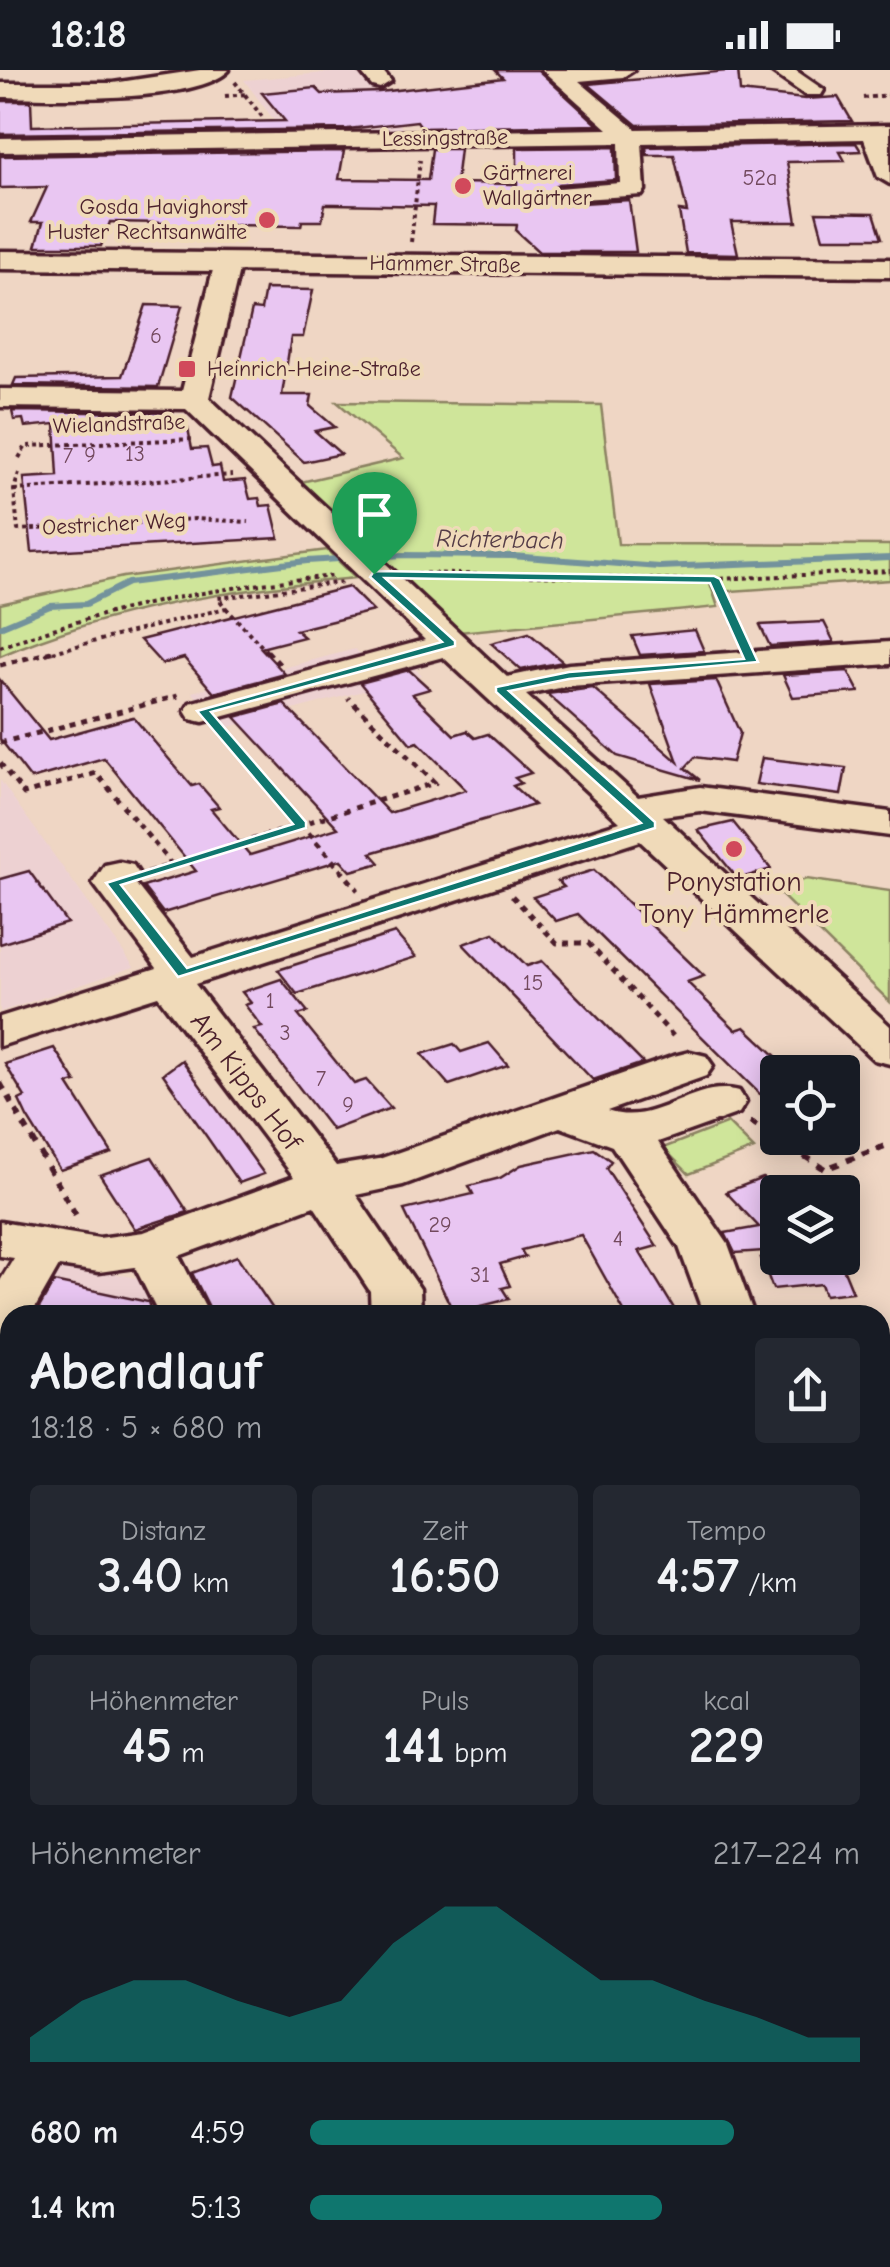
<!DOCTYPE html>
<html lang="de">
<meta charset="utf-8">
<style>
:root{--surface:#171b24;--page:#242831;--text:#f1f3f6;--muted:#9ea1a6;--accent:#0f766e}
body{margin:0;font-family:"Comic Neue",sans-serif;background:var(--page);color:var(--text);height:100vh;display:flex;flex-direction:column;font-size:38px;white-space:nowrap}
*{box-sizing:border-box;margin:0}
p{font-size:32px;color:var(--muted)}
.icon{flex:none;width:55px;height:55px;fill:none;stroke:currentColor;stroke-width:2;stroke-linecap:round;stroke-linejoin:round}
.map{position:relative;flex:1;overflow:hidden}
.details{position:absolute;left:0px;top:1235px;width:890px;height:962px;display:flex;flex-direction:column;background:var(--surface);border-radius:30px 30px 0 0;box-shadow:0 5px 25px #0003}
.details>*{flex:none}
.buttons{position:absolute;left:760px;top:985px;display:grid;gap:20px}
.buttons a{display:grid;place-items:center;width:100px;height:100px;border-radius:10px;background:var(--surface);box-shadow:0 5px 25px #0003;font-size:50px}
.pin{position:absolute;display:grid;place-items:center;width:85px;height:85px;color:#fff;margin:-102px -42px;border-radius:50% 50% 50% 0;rotate:-45deg;box-shadow:0 0 10px #0007}
.pin .icon{rotate:45deg}
.round{display:grid;place-items:center;flex:none;width:105px;height:105px;border-radius:10px;background:var(--page)}
.overview{display:flex;align-items:center;justify-content:space-between;height:170px;padding:0 30px}
h1{font-size:55px;font-weight:700;line-height:75px}
.figures{display:grid;grid-template-columns:repeat(3,1fr);gap:15px;height:170px;padding:10px 30px}
.figures div{display:grid;align-content:center;border-radius:10px;background:var(--page);text-align:center}
.figures b{font-size:50px;font-weight:700}
.figures small{font-size:28px;font-weight:400}
.figures p{font-size:28px}
.chart{height:280px;padding:20px 30px}
.chart p{display:flex;justify-content:space-between}
.chart svg{width:100%;height:180px;margin-top:10px;fill:var(--accent);opacity:.7}
ul{padding:0 30px;list-style:none;font-size:32px}
li{display:grid;grid-template-columns:160px 120px 1fr;align-items:center;height:75px}
li i{height:25px;border-radius:12px;background:var(--accent)}
.status{display:flex;justify-content:space-between;align-items:center;height:70px;padding:0 50px;background:var(--surface);direction:ltr}
.status svg{height:28px;fill:currentColor}
.map>svg:first-child{display:block}
</style>
<div class="status"><b>18:18</b><svg viewBox="0 0 49 12"><path d="M0 12V9h3v3zM5 12V6h3v6zM10 12V3h3v9zM15 12V0h3v12zM26 1h20v11H26zM47 4h2v5h-2z"/></svg></div>
<div class="map">
<svg width="890" height="2197" viewBox="0 0 890 2197">
<rect width="100%" height="100%" fill="#efd6c4"/>
<filter id="ink" filterUnits="userSpaceOnUse"><feTurbulence type="fractalNoise" baseFrequency=".01" numOctaves="2"/><feDisplacementMap in="SourceGraphic" scale="20" xChannelSelector="R" yChannelSelector="G"/><feConvolveMatrix kernelMatrix="1 2 1 2 8 2 1 2 1" color-interpolation-filters="sRGB"/></filter>
<g filter="url(#ink)">
<g fill="#edd1d2">
<polygon points="358,0 400,53 402,64 285,65 244,10"/>
<polygon points="355,579 366,589 397,581 422,605 226,658 192,622"/>
<polygon points="0,710 134,897 0,942"/>
<polygon points="56,1192 157,1212 166,1245 104,1245 33,1230"/>
<polygon points="10,1597 10,1728 0,1736 0,1604"/>
</g>
<g fill="#cfe59a" stroke="#8c8262" stroke-width="2.5">
<polygon points="337,332 601,335 618,474 890,475 890,510 716,522 710,513 718,537 459,562 297,413 403,388"/>
<path d="M327,480L356,508C234,519 114,537 0,586V534L123,507Z"/>
<polygon points="806,809 890,821 890,932 776,820"/>
<polygon points="728,1053 754,1079 689,1104 663,1078"/>
</g>
<g fill="none" stroke-linecap="round" stroke-linejoin="round">
<polyline stroke="#73929c" stroke-width="6" points="0,557 50,536 86,534 128,513 307,491 403,485 511,486 659,497 890,488"/>
</g>
<g fill="#e9c6f2" stroke="#4a1f2b" stroke-width="2.5">
<polygon points="495,0 538,0 598,55 422,58 417,51 348,59 0,64 0,31 31,31 32,56 285,51 262,23 316,18 322,24 379,22 503,8"/>
<polygon points="738,0 740,22 805,29 838,27 852,51 637,55 588,14"/>
<polygon points="856,73 861,81 840,82 845,91 787,92 797,152 731,152 738,184 686,183 679,141 687,142 674,85 647,85 646,77"/>
<polygon points="615,77 616,110 558,114 551,124 567,134 629,130 636,182 539,182 516,161 517,155 432,154 434,136 334,134 325,134 322,151 302,151 301,156 219,155 217,162 163,162 165,153 110,152 101,176 36,176 43,152 31,152 47,117 0,118 0,86 344,81 339,109 428,110 432,79 460,79 456,113 517,114 517,78"/>
<polygon points="816,142 874,143 882,168 823,168"/>
<polygon points="265,219 313,220 303,267 291,267 282,325 312,325 310,336 335,357 315,361 341,384 304,392 232,327 252,239 261,240"/>
<polygon points="146,235 182,236 158,317 13,315 16,308 122,306"/>
<polygon points="12,341 167,343 170,359 188,358 192,379 207,378 212,397 220,396 223,412 245,410 250,429 259,428 261,436 271,435 279,468 32,482 24,408 58,406 55,354 25,357 23,349 14,350"/>
<polygon points="349,517 373,541 296,560 304,567 261,578 285,604 214,623 184,588 162,594 140,570"/>
<polygon points="824,552 834,572 770,576 760,555"/>
<polygon points="695,560 704,581 640,585 632,566"/>
<polygon points="529,563 563,592 521,600 491,573"/>
<polygon points="409,600 430,619 412,624 454,665 467,661 475,668 488,664 531,703 515,708 521,713 513,716 534,735 371,783 380,793 351,801 341,790 163,843 143,817 196,801 104,688 31,709 0,669 0,610 49,670 133,647 192,716 199,714 219,737 211,739 250,785 338,758 235,647 284,634 389,743 466,720 418,672 411,674 360,613"/>
<polygon points="848,601 859,622 793,627 783,605"/>
<polygon points="716,610 740,663 732,692 695,687 685,698 700,710 617,686 547,624 593,618 678,692 650,614"/>
<polygon points="762,688 846,698 841,725 756,714"/>
<polygon points="733,752 771,799 738,809 698,760"/>
<polygon points="594,800 704,906 687,912 736,960 745,957 778,988 778,1042 578,844 556,851 533,827 564,817 558,811"/>
<polygon points="29,801 67,853 0,874 0,809"/>
<polygon points="395,863 416,887 297,924 278,900"/>
<polygon points="494,863 527,896 542,891 643,993 593,1010 463,874"/>
<polygon points="281,909 308,942 298,945 354,1014 366,1010 391,1038 332,1060 254,959 262,957 245,935 251,933 242,922"/>
<polygon points="489,973 508,995 449,1015 422,984 454,974 461,982"/>
<polygon points="54,978 76,1012 68,1014 112,1083 60,1100 27,1047 19,1030 25,1027 5,994"/>
<polygon points="182,990 222,1046 264,1104 239,1113 163,1004"/>
<polygon points="594,1079 611,1091 606,1098 657,1176 639,1181 678,1245 626,1245 581,1165 521,1180 525,1187 500,1194 510,1216 502,1218 509,1229 454,1243 404,1140 473,1124 469,1116 500,1108 521,1095"/>
<polygon points="152,1087 188,1142 135,1159 100,1105"/>
<polygon points="763,1108 778,1124 778,1180 735,1183 725,1163 759,1157 726,1122"/>
<polygon points="237,1186 277,1245 213,1245 192,1203"/>
<polygon points="761,1188 839,1188 853,1222 825,1225 821,1214 773,1219"/>
<polygon points="54,1212 148,1232 152,1245 35,1245"/>
</g>
<g fill="none" stroke-linecap="round" stroke-linejoin="round">
<g stroke="#4a1f2b" stroke-width="7">
<g id="minor">
<path d="M200,0H229C197,34 48,28 0,27V13H113Z"/>
<polygon points="359,0 382,0 391,11 380,18 372,16"/>
<polygon points="542,0 634,0 623,7 579,11 636,59 890,55 890,114 878,107 864,69 642,73 645,120 642,125 567,130 555,123 558,118 620,113 619,73 0,82 0,68 608,59"/>
<polygon points="769,0 795,0 824,20 821,25 805,25"/>
<path d="M228,184L241,192L209,328L507,607L569,594L890,572V594L569,616L526,625L638,727L700,717L890,742V766L700,741L663,746L890,956V994L874,990L640,771L195,914L336,1096L379,1089L674,986L690,982L706,986L713,996L706,1006L607,1041C657,1058 691,1009 739,1021L746,1032L739,1043L658,1072L728,1174L754,1245H704L679,1177L612,1076L560,1057L403,1115L356,1125L420,1219L421,1245H371L370,1221L314,1136L179,1186L209,1245H159L135,1197L99,1202L59,1196L31,1245H10V1269L0,1272V1211L14,1188L0,1186V1152L99,1168L144,1162L294,1107L158,926L0,976V947L157,898L93,813L105,795L119,792L133,795L139,804L134,812L193,887L620,752L443,587L203,652L190,649L185,641L190,633L425,570L186,339L0,337V319L182,321L215,192Z"/>
<polygon points="0,1404 10,1406 10,1448 0,1446"/>
<polygon points="880,1642 890,1646 890,1698 880,1695"/>
<polygon points="10,1733 10,1797 0,1801 0,1737"/>
<polygon points="890,2089 890,2171 880,2175 880,2093"/>
<polygon points="880,2177 884,2188 881,2197 804,2197 808,2188 880,2188"/>
</g>
</g>
<g stroke="#4a1f2b" stroke-width="7">
<polygon id="major" points="0,181 890,189 890,207 0,199"/>
</g>
<g stroke="#4a1f2b" stroke-width="4" stroke-dasharray="4 4" stroke-linecap="butt">
<polyline points="235,12 264,49"/>
<polyline points="225,26 247,24"/>
<polyline points="863,28 890,25"/>
<polyline points="411,172 420,90"/>
<polyline points="19,388 26,376 195,369"/>
<polyline points="19,403 14,420 18,460 195,449 249,452"/>
<polyline points="14,420 232,405"/>
<polyline points="417,503 695,510 890,501"/>
<polyline points="714,509 741,569"/>
<polyline points="226,538 269,584"/>
<path d="M0,577C109,537 219,516 335,506"/>
<polyline points="45,584 226,538 218,528 344,512"/>
</g>
<g stroke="#4a1f2b" stroke-width="5" stroke-dasharray="6 6" stroke-linecap="butt">
<polyline points="267,581 281,596"/>
<polyline points="0,595 55,581"/>
<polyline points="222,663 358,820"/>
<polyline points="0,673 178,626"/>
<polyline points="0,693 24,724 96,703 172,795"/>
<polyline points="148,802 435,713 348,628"/>
<polyline points="512,826 557,873 588,873 676,969"/>
</g>
<g stroke="#4a1f2b" stroke-width="6" stroke-dasharray="8 8" stroke-linecap="butt">
<polyline points="0,1013 78,1149"/>
<polyline points="750,1052 825,1099 890,1074"/>
</g>
<use href="#minor" fill="#f0dab9" fill-rule="evenodd"/>
<use href="#major" fill="#f0dab9" fill-rule="evenodd"/>
</g>
</g>
<path fill="#0f766e" stroke="#fff" stroke-width="2.5" fill-rule="evenodd" d="M374,501L714,506L720,509L758,592L569,609L509,621L655,752V758L178,907L106,813L293,754L197,641L442,572L370,507ZM385,508L710,513L744,589L569,602L496,617V622L641,753L187,898L121,815L306,758V752L211,642L455,576V571Z"/>
<g fill="#d1495b" stroke="#f0dab9" stroke-width="4">
<circle cx="463" cy="116" r="10"/>
<circle cx="267" cy="150" r="10"/>
<rect x="177" y="289" width="20" height="20" rx="5"/>
<circle cx="734" cy="779" r="10"/>
</g>
<g text-anchor="middle" dominant-baseline="central" stroke-width="8" stroke-linejoin="round" paint-order="stroke">
<g font-size="22" fill="#4a1f2b" stroke="#f0dab9">
<text transform="translate(445 68) rotate(-1)">Lessingstraße</text>
<text transform="translate(445 194) rotate(1)">Hammer Straße</text>
<text transform="translate(119 354) rotate(-2)">Wielandstraße</text>
<text transform="translate(114 454) rotate(-3)">Oestricher Weg</text>
</g>
<g font-size="22" fill="#4a1f2b" stroke="#f0dab9" text-anchor="start">
<text x="483" y="103">Gärtnerei<tspan x="483" dy="25">Wallgärtner</tspan></text>
<text x="247" y="137" text-anchor="end">Gosda Havighorst<tspan x="247" dy="25">Huster Rechtsanwälte</tspan></text>
<text x="207" y="299">Heinrich-Heine-Straße</text>
</g>
<g font-size="22" fill="#72495d">
<text x="760" y="108">52a</text>
<text x="156" y="266">6</text>
<text x="135" y="384">13</text>
<text x="90" y="385">9</text>
<text x="68" y="386">7</text>
<text x="533" y="913">15</text>
<text x="270" y="931">1</text>
<text x="285" y="963">3</text>
<text x="321" y="1009">7</text>
<text x="348" y="1035">9</text>
<text x="440" y="1155">29</text>
<text x="618" y="1169">4</text>
<text x="480" y="1205">31</text>
</g>
<g font-size="25" font-style="italic" fill="#543c47" stroke="#f0dab9">
<text transform="translate(500 469) rotate(1)">Richterbach</text>
</g>
<g font-size="28" fill="#4a1f2b" stroke="#f0dab9">
<text x="734" y="812">Ponystation<tspan x="734" dy="32">Tony Hämmerle</tspan></text>
</g>
<g font-size="28" fill="#4a1f2b" stroke="#f0dab9">
<text transform="translate(246 1011) rotate(53)">Am Kipps Hof</text>
</g>
</g>
</svg>
<div class="buttons">
<a><svg class="icon" aria-label="locate" viewBox="0 0 24 24"><circle cx="12" cy="12" r="6"/><path d="M12 2v4M12 18v4M2 12h4M18 12h4"/></svg></a>
<a><svg class="icon" aria-label="layers" viewBox="0 0 24 24"><path d="M12 4l9 5-9 5-9-5zM3 14l9 5 9-5"/></svg></a>
</div>
<div class="pin" style="left:374px;top:504px;background:#1e9e55"><svg class="icon" aria-label="arrive" viewBox="0 0 24 24"><path d="M6 21V4h12l-3 4 3 4H6"/></svg></div>
<section class="details">
<div class="overview"><div><h1>Abendlauf</h1><p>18:18 · 5 × 680 m</p></div><a class="round"><svg class="icon" aria-label="share" viewBox="0 0 24 24"><path d="M12 15V3M7 8l5-5 5 5M5 13v7h14v-7"/></svg></a></div>
<div class="figures">
<div><p>Distanz</p><b>3.40<small> km</small></b></div>
<div><p>Zeit</p><b>16:50</b></div>
<div><p>Tempo</p><b>4:57<small> /km</small></b></div>
</div>
<div class="figures">
<div><p>Höhenmeter</p><b>45<small> m</small></b></div>
<div><p>Puls</p><b>141<small> bpm</small></b></div>
<div><p>kcal</p><b>229</b></div>
</div>
<div class="chart"><p><span>Höhenmeter</span>217–224 m</p>
<svg viewBox="0 0 160 44" preserveAspectRatio="none"><path d="M0 44V38L10 29L20 24L30 24L40 29L50 33L60 29L70 15L80 6L90 6L100 15L110 24L120 24L130 29L140 33L150 38L160 38V44z"/></svg>
</div>
<ul>
<li><b>680 m</b>4:59<i style="width:77%"></i></li>
<li><b>1.4 km</b>5:13<i style="width:64%"></i></li>
</ul>
</section>
</div>
